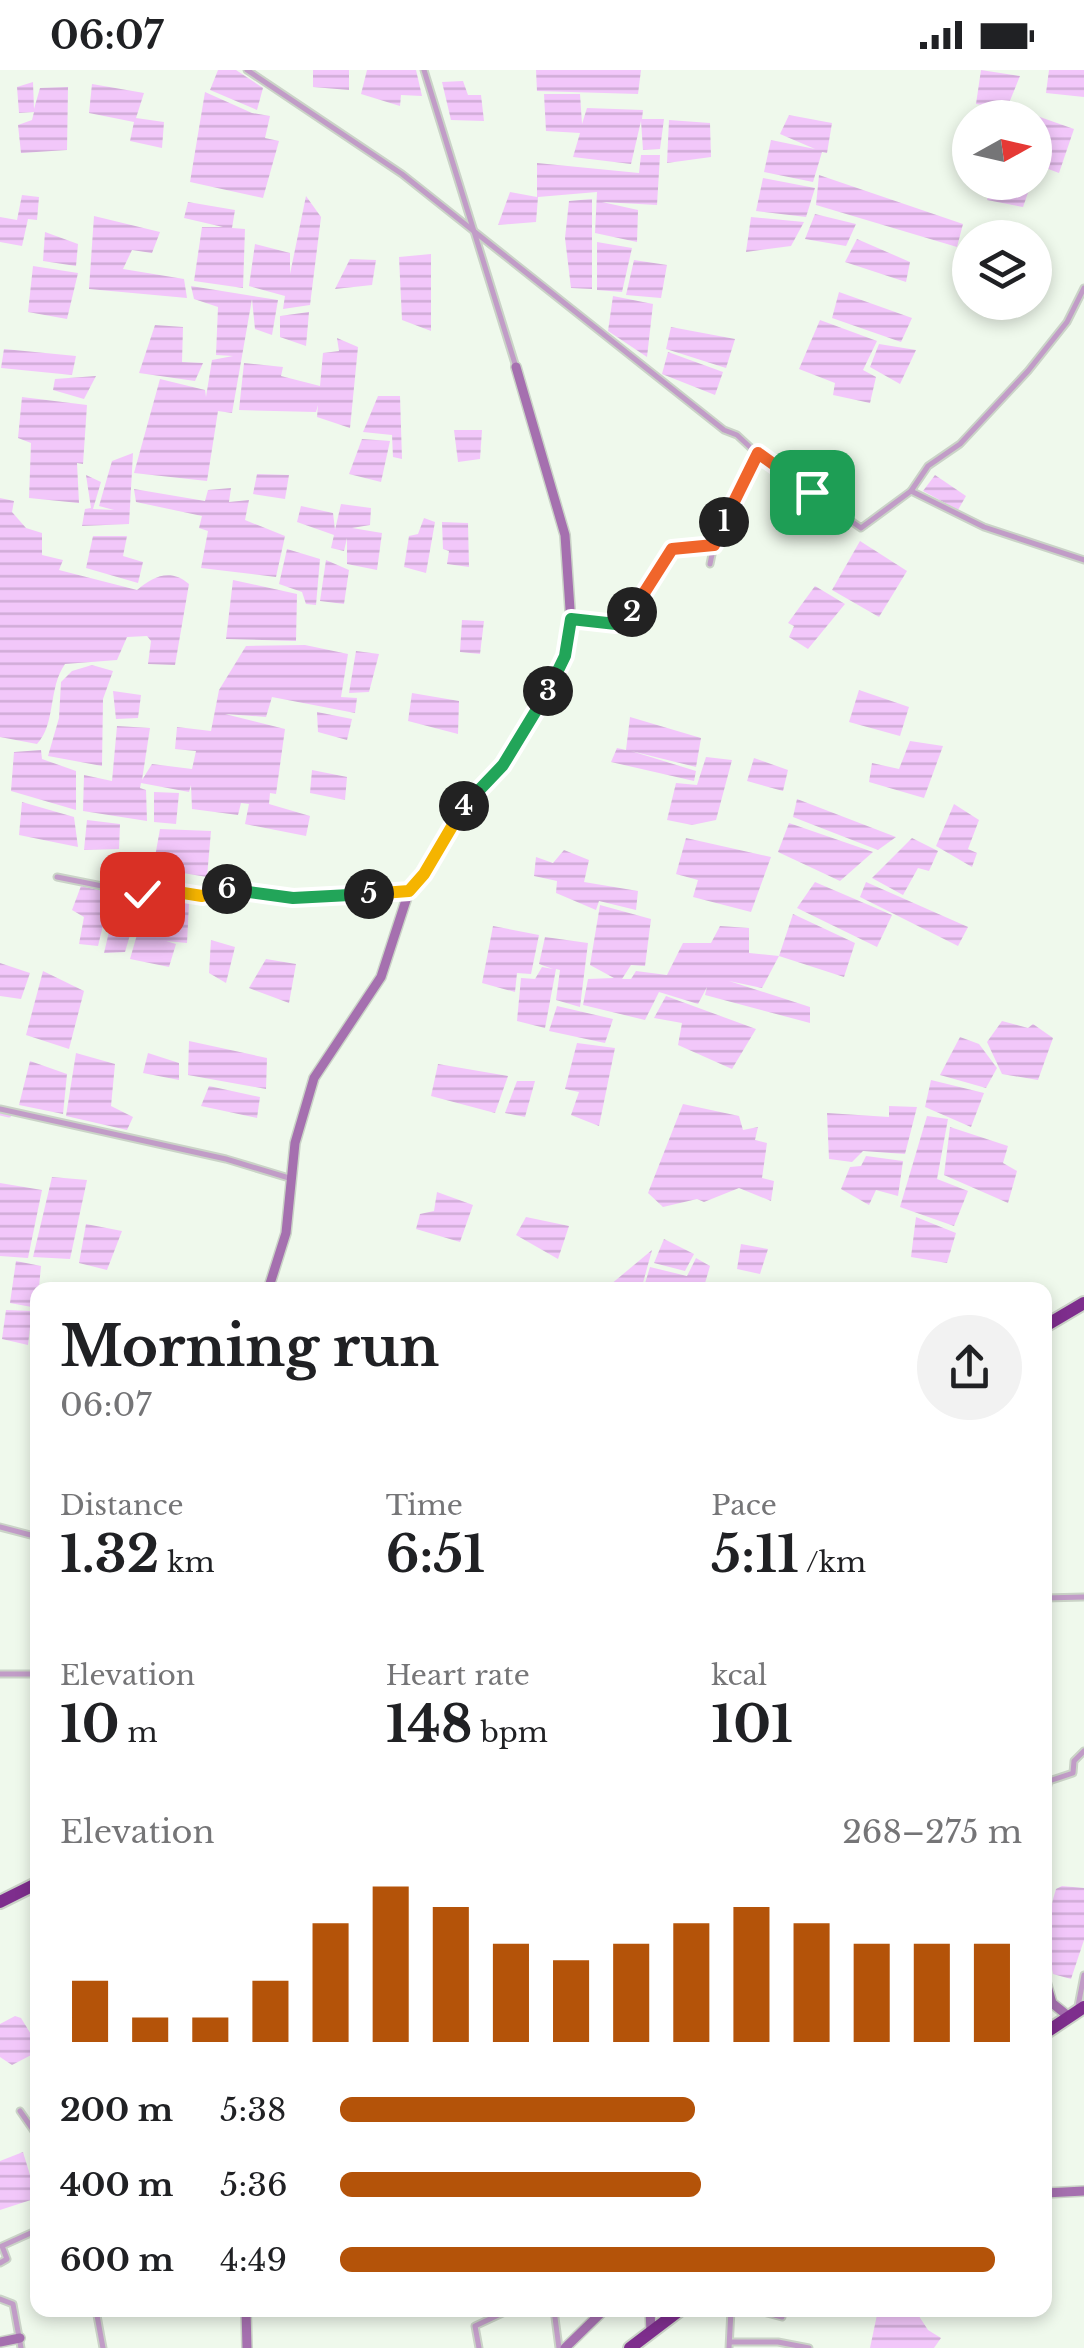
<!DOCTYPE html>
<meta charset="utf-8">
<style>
:root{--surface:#fff;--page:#f2f2f2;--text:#202124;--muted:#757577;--accent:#b45309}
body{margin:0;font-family:"Libre Baskerville",serif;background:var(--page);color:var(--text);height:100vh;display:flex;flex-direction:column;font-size:38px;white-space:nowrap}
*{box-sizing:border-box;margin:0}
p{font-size:32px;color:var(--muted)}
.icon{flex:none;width:55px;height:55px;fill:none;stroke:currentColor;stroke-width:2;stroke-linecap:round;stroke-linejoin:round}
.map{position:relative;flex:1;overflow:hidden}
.sheet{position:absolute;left:30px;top:1212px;width:1022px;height:1035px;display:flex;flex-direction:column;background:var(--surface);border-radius:20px;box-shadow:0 5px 15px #0003}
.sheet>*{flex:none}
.needle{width:65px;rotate:82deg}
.fabs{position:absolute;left:952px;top:30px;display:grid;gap:20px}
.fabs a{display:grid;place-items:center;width:100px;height:100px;border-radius:50%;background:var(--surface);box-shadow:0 5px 15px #0003;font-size:50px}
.pin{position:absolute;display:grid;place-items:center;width:85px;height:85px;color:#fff;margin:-42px;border-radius:20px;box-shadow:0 5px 15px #0006}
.km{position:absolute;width:50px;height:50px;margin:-25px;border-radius:50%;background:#222;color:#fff;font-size:28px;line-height:50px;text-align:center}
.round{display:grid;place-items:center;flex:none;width:105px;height:105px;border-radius:52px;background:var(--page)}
.summary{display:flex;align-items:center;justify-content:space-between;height:170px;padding:0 30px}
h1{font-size:55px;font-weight:800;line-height:75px}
.metrics{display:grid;grid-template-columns:repeat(3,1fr);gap:15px;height:170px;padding:10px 30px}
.metrics div{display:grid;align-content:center}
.metrics b{font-size:50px;font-weight:800}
.metrics small{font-size:28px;font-weight:400}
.metrics p{font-size:28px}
.chart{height:280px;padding:20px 30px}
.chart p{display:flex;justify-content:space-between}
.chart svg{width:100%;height:180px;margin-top:10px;stroke:var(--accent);stroke-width:6}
ul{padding:0 30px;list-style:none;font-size:32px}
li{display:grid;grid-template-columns:160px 120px 1fr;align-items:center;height:75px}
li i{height:25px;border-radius:12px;background:var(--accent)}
.status{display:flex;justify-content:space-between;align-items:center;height:70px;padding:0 50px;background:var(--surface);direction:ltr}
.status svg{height:28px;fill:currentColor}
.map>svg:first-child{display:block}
</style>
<div class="status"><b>06:07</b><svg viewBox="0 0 49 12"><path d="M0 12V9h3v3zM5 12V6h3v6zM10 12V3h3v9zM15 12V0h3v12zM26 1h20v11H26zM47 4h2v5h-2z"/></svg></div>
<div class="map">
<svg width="1084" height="2278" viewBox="0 0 1084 2278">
<defs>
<pattern id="water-rules" width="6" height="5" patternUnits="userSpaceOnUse" patternTransform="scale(2.5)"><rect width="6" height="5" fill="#f2c7fa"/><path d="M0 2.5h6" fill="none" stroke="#d0acd7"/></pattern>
</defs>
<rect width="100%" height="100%" fill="#eff9ec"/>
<g fill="url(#water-rules)">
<polygon points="218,0 236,0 263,18 257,40 210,20"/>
<polygon points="313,0 349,0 349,20 313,17"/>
<polygon points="367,0 416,0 422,26 401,25 400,36 361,24"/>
<polygon points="536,0 641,0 638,24 537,21"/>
<polygon points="981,0 1020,6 1007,38 976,34"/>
<polygon points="1049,0 1084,0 1084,27 1046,23"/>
<polygon points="463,11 468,25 481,25 484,51 451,50 442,12"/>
<polygon points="33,12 34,39 40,18 68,17 67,80 21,83 18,55 32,50 34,42 19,43 17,17"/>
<polygon points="92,14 144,23 136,48 164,52 162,78 130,71 134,52 89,43"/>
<polygon points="205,22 252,43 270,46 265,68 279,71 263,128 190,112"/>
<polygon points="544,24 580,24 582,54 587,38 643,40 642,49 664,49 660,79 643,80 641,51 631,94 573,87 580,63 546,61"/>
<polygon points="789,45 832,53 827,83 822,82 813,112 764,102 771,70 815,79 780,64"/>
<polygon points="1037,46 1074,59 1059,103 1035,94"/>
<polygon points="669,50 710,53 711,87 667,93"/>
<polygon points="641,85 660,85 657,135 602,132 638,140 637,172 595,163 597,122 538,127 536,152 498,155 510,122 537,127 537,93 639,103"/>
<polygon points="819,105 963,154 957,177 816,135"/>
<polygon points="763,108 815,118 806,147 756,141"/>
<polygon points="993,113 1030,117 1023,137 987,130"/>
<polygon points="22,125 39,127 37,150 28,149 22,176 0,172 0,147 17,150"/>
<polygon points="306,126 321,147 310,235 283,239 285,226 249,216 255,174 290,183 290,204"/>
<polygon points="592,129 592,219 571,218 565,168 569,131"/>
<polygon points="188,132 235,140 232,158 245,159 243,218 194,211 202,157 223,157 184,148"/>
<polygon points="815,144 856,154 846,176 805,169"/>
<polygon points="94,146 160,162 152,183 132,180 123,199 184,209 187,228 89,219"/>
<polygon points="751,147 804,152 791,176 746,182"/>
<polygon points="45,162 78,174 76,196 43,191"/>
<polygon points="857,169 910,192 906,212 845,192"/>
<polygon points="597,172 632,178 622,222 597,220"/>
<polygon points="431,184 431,261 402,250 399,187"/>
<polygon points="350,189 376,190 372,215 335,219"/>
<polygon points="634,190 667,195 661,228 626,225"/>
<polygon points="33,196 78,203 67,249 28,242"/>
<polygon points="191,216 278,230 272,265 255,259 252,229 232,343 218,341 207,411 134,403 160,309 205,320 206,327 212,290 233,286 216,285 218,237 194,229"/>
<polygon points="839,222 912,248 901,272 832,248"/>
<polygon points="613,226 653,234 647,287 608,261"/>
<polygon points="309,242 306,276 280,267 280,246"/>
<polygon points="820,250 877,271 863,300 876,307 870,333 833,325 835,313 799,299"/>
<polygon points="155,255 183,257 182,292 203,293 195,311 139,303"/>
<polygon points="671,257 735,269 726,298 666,279"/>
<polygon points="337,268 358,277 350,358 317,347 318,335 316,342 239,340 244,293 283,297 281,306 320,316 323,283 339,281"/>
<polygon points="879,274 916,280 900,314 870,297"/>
<polygon points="4,279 76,286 72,305 1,298"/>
<polygon points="668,282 723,302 715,325 662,304"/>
<polygon points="96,306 84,329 53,320 55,309"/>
<polygon points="378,326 400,326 402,389 393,387 392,365 363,362"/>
<polygon points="22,327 87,335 83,394 77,393 79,433 29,428 31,373 18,368"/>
<polygon points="454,360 482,360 480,389 458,392"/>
<polygon points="362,369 390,371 381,412 349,404"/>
<polygon points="133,383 129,454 82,456 85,439 91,438 86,405 101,412 93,439 114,440 99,436 112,391"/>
<polygon points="257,404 289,405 285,429 253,424"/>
<polygon points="935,405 966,426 958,440 923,421"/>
<polygon points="231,418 229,432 249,430 245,450 285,466 276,507 201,498 208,461 199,458 202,446 136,432 134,419 205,431 208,420"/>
<path d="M0,428L14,431L12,442L26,458L42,463V485L63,490L59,500L137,520C153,506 171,498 189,514L175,595L148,594L151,571L147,566L127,567L117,590L65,594C48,618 56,654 37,674L0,667Z"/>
<polygon points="341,434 371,438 370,455 352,458 382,463 377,500 347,494 347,468 344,481 331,478 334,465 297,452 301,436 333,443 335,460"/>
<polygon points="424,448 435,452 426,503 404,497 409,466 418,464"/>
<polygon points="442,452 468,453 469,497 447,494 449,481 443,479"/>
<polygon points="93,466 127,466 123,486 143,492 138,513 86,498"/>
<polygon points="860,471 907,501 879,547 832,520"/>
<polygon points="287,479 320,489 316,535 306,534 302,522 279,514"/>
<polygon points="326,490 349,500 344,534 320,531"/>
<polygon points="233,510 297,524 296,571 226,569"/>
<polygon points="815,516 845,534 808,579 789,567 794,556 788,553"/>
<polygon points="462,550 484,551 480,584 460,582"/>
<polygon points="305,575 348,584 341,627 357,628 355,643 272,627 266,647 225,644 285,659 276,724 270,723 269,734 310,746 306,766 245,754 249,734 241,733 238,745 192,739 191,715 189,722 141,713 140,718 146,720 147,751 83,741 84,705 112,711 117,656 150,658 142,710 152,694 192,699 196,681 175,679 177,657 211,661 219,620 246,576"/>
<polygon points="356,581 379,584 369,622 349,623"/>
<polygon points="92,595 113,601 103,629 102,696 48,686 59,648 61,612 72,601"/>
<polygon points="859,620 909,637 900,666 849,652"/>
<polygon points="113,621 141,625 138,648 116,649"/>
<polygon points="412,623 459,631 458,664 408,651"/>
<polygon points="317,642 352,649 347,670 318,662"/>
<polygon points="630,647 701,668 696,697 631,681 696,701 694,711 611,692 617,678 626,680"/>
<polygon points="910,671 943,676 924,728 869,712 872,693 899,699"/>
<polygon points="41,680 42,689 76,701 76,740 11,721 14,682"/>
<polygon points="706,687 732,690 716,750 692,755 667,750 676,713 697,715"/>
<polygon points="754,688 788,700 783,721 747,711"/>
<polygon points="312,700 347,707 345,730 310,723"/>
<polygon points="154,722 179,723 176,754 154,752"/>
<polygon points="797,729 896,767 878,780 793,747"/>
<polygon points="22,732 74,747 78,777 19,765"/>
<polygon points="954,734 979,750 968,779 977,783 972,797 936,776"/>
<polygon points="87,750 120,754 119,779 84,780"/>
<polygon points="789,753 873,782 840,811 778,782"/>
<polygon points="160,759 211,761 207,807 153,798"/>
<polygon points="686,768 771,787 751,842 693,827 698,810 676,804"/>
<polygon points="912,768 938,781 929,801 918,798 903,825 872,808"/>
<polygon points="564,780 589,790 584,812 638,821 636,840 599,831 596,840 556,823 557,811 534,806 536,787 553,793"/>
<polygon points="815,812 892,845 877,877 797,838"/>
<polygon points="866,812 968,857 958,876 860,827"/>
<polygon points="81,816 111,823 98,876 79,874 84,847 72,840"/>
<polygon points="148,826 189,833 187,873 166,871 176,874 169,897 130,889"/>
<polygon points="140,831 125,882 104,883 116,832"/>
<polygon points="600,835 651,849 645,896 631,895 622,909 631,909 636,901 667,905 683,873 711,873 720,856 749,858 749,883 779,886 793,844 855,873 844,907 779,886 762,918 729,911 810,937 810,953 705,925 707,917 698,934 659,922 645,950 583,935 588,909 614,908 590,895"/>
<polygon points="493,856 539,865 531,904 517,903 515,922 482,913"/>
<polygon points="545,867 588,873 580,937 556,930 560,900 556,899 545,958 517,951 521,908 535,909 542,897 553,899 539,894"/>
<polygon points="211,870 235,877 226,913 209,903"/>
<polygon points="266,889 296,894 289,933 249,918"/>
<polygon points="0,893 30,903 21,929 0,926"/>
<polygon points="43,901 84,921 69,979 26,965"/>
<polygon points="666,926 756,959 732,999 678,975 682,953 654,948"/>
<polygon points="557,936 613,949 605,973 549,961"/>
<polygon points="1002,951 1028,958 1033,954 1053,968 1038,1010 1002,1004 987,972"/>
<polygon points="960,967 979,974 997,998 986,1018 940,1005"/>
<polygon points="189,971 267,988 266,1019 188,1005"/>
<polygon points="577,973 615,978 599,1056 571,1045 579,1022 565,1019"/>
<polygon points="76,983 115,994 111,1036 133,1047 127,1060 66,1046"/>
<polygon points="148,983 179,993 179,1010 143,1003"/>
<polygon points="30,991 67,1004 63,1044 19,1035"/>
<polygon points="438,994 508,1006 495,1043 431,1026"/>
<polygon points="931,1010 984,1023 971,1057 925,1037"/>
<polygon points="517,1011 535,1011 525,1047 505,1043"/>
<polygon points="209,1016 260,1027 257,1048 201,1036"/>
<polygon points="683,1034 739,1046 743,1060 758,1057 755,1070 767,1073 762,1108 774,1111 771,1131 739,1118 704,1132 697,1129 663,1137 648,1123"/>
<polygon points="889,1036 917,1037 905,1084 863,1081 852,1092 829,1089 827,1043 889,1047"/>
<polygon points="927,1046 948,1049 937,1109 968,1121 954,1156 900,1137"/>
<polygon points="950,1057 1008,1076 1003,1093 1017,1101 1008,1133 944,1105"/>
<polygon points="866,1086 903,1091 898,1126 876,1120 869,1135 841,1119 850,1097 861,1096"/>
<polygon points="52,1107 87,1110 70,1189 33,1187"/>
<polygon points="0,1113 42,1120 28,1188 0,1186"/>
<polygon points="437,1122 473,1135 460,1172 416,1159 420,1144 434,1141"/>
<polygon points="526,1147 569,1156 558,1189 516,1165"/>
<polygon points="916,1147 956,1163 947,1193 911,1187"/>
<polygon points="86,1154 122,1161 107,1200 79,1193"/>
<polygon points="664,1169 694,1184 685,1201 654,1193"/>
<polygon points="741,1174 768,1179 760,1204 737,1199"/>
<polygon points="652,1180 641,1220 604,1220"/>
<polygon points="696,1188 710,1196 703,1220 643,1220 650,1197 687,1206"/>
<polygon points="16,1191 41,1196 37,1238 10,1233"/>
<polygon points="6,1240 32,1241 28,1275 2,1269"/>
<path d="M1062,1816L1084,1818V1870L1071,1909L1053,1904C1047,1878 1047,1845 1056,1819Z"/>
<polygon points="15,1946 21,1948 37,1974 37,1982 12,1995 0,1987 0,1954"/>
<polygon points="23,2082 37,2128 0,2140 0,2091"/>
<polygon points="878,2240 915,2240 928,2260 941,2268 934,2278 870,2278"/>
</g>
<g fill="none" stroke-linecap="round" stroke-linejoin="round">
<polyline stroke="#f2c7fa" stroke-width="5" points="0,1043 9,1045"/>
<g stroke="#cad3c7" stroke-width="9">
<g id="street">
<polyline points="247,0 402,104 724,360 737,365 765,391 861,458 911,421 928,396 960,374 1028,301 1067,252 1084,218"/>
<polyline points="424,0 516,297"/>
<polyline points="911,421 984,457 1084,490"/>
<polyline points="710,494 714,475"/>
<polyline points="571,549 622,553 672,479 714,475 758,383"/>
<polyline points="57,807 142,824 152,818 202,826 229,818 319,829 409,821"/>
<polyline points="0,1039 226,1089 289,1108"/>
<polyline points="0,1457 38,1467"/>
<polyline points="1045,1528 1084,1527"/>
<polyline points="0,1604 38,1604"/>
<polyline points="1045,1727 1049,1711 1073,1703 1074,1691 1084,1681"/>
<polyline points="1078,1936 1084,1905"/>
<polyline points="20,2041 38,2067"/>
<polyline points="0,2193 7,2189 2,2176 33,2162"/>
<polyline points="0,2229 13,2234 21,2278"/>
<polyline points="96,2240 103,2278"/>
<polyline points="554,2240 559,2278"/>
<polyline points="756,2240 782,2247"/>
<polyline points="989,2240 990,2240"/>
<polyline points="730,2272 778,2272 809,2278"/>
<polyline points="479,2278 475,2256 509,2240"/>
<polyline points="729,2278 731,2240"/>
</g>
</g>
<g stroke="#cad3c7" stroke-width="12">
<g id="secondary">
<polyline points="268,1220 286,1163 295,1073 314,1008 381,907 409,821 424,804 464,736 493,708 529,658 565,585 571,554 565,465 516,297"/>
<polyline points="1045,1909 1052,1933 1068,1946"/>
<polyline points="1045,2123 1084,2121"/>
<polyline points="246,2240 247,2278"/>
<polyline points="650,2240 651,2262"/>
<polyline points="0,2272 20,2268"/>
<polyline points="565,2278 604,2240"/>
</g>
</g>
<g stroke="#cad3c7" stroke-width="16">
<g id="highway">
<polyline points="1045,1256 1084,1233"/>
<polyline points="0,1832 38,1813"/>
<polyline points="1045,1963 1084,1937"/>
<polyline points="630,2278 680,2240"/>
</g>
</g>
<use href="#street" stroke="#c19cc7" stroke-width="5"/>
<use href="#secondary" stroke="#a570af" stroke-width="9"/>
<use href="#highway" stroke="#7e2e8d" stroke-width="12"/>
</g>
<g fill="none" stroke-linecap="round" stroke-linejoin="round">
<g stroke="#fff" stroke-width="20">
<polyline id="split-1" points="724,452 758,383 812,422"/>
</g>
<g stroke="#fff" stroke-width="20">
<polyline id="split-2" points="632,542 672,479 714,475 724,452"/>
</g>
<g stroke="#fff" stroke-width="20">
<polyline id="split-3" points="548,621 565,586 571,549 616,554 632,542"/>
</g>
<g stroke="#fff" stroke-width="20">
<polyline id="split-4" points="464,736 503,695 548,621"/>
</g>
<g stroke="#fff" stroke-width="20">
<polyline id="split-5" points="369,824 409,821 424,804 464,736"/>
</g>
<g stroke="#fff" stroke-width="20">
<polyline id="split-6" points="227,819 293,828 369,824"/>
</g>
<g stroke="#fff" stroke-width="20">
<polyline id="split-7" points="142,824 152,818 202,826 227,819"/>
</g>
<use href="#split-1" stroke="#f0652b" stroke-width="12"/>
<use href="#split-2" stroke="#f0652b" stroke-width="12"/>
<use href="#split-3" stroke="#22a559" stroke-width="12"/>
<use href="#split-4" stroke="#22a559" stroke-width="12"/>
<use href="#split-5" stroke="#f5b400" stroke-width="12"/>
<use href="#split-6" stroke="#22a559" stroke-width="12"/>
<use href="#split-7" stroke="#f5b400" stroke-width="12"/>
</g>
</svg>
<div class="fabs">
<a><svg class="needle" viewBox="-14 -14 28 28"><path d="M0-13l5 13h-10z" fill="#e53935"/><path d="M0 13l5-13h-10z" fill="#757577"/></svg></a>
<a><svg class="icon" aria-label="layers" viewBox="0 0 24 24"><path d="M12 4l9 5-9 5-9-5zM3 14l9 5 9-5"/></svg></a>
</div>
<div class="pin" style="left:812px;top:422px;background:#1e9e55"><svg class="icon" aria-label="arrive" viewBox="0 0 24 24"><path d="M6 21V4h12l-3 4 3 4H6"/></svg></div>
<div class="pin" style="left:142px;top:824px;background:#d93025"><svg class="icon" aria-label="check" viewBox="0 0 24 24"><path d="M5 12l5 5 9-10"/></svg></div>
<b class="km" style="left:724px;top:452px">1</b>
<b class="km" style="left:632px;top:542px">2</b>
<b class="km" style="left:548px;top:621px">3</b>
<b class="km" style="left:464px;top:736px">4</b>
<b class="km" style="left:369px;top:824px">5</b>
<b class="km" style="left:227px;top:819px">6</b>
<section class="sheet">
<div class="summary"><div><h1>Morning run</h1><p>06:07</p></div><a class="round"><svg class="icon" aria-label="share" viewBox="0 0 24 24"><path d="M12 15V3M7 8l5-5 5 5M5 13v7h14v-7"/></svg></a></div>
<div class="metrics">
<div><p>Distance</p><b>1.32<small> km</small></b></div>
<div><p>Time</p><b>6:51</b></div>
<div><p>Pace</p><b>5:11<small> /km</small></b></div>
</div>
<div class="metrics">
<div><p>Elevation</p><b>10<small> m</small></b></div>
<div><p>Heart rate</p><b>148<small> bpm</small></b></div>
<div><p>kcal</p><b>101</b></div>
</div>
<div class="chart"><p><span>Elevation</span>268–275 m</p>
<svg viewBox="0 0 160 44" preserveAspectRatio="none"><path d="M5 44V29M15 44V38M25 44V38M35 44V29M45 44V15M55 44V6M65 44V11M75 44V20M85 44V24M95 44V20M105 44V15M115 44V11M125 44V15M135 44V20M145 44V20M155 44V20"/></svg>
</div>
<ul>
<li><b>200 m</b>5:38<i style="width:52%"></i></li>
<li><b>400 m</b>5:36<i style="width:53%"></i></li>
<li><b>600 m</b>4:49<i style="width:96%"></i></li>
</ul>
</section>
</div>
